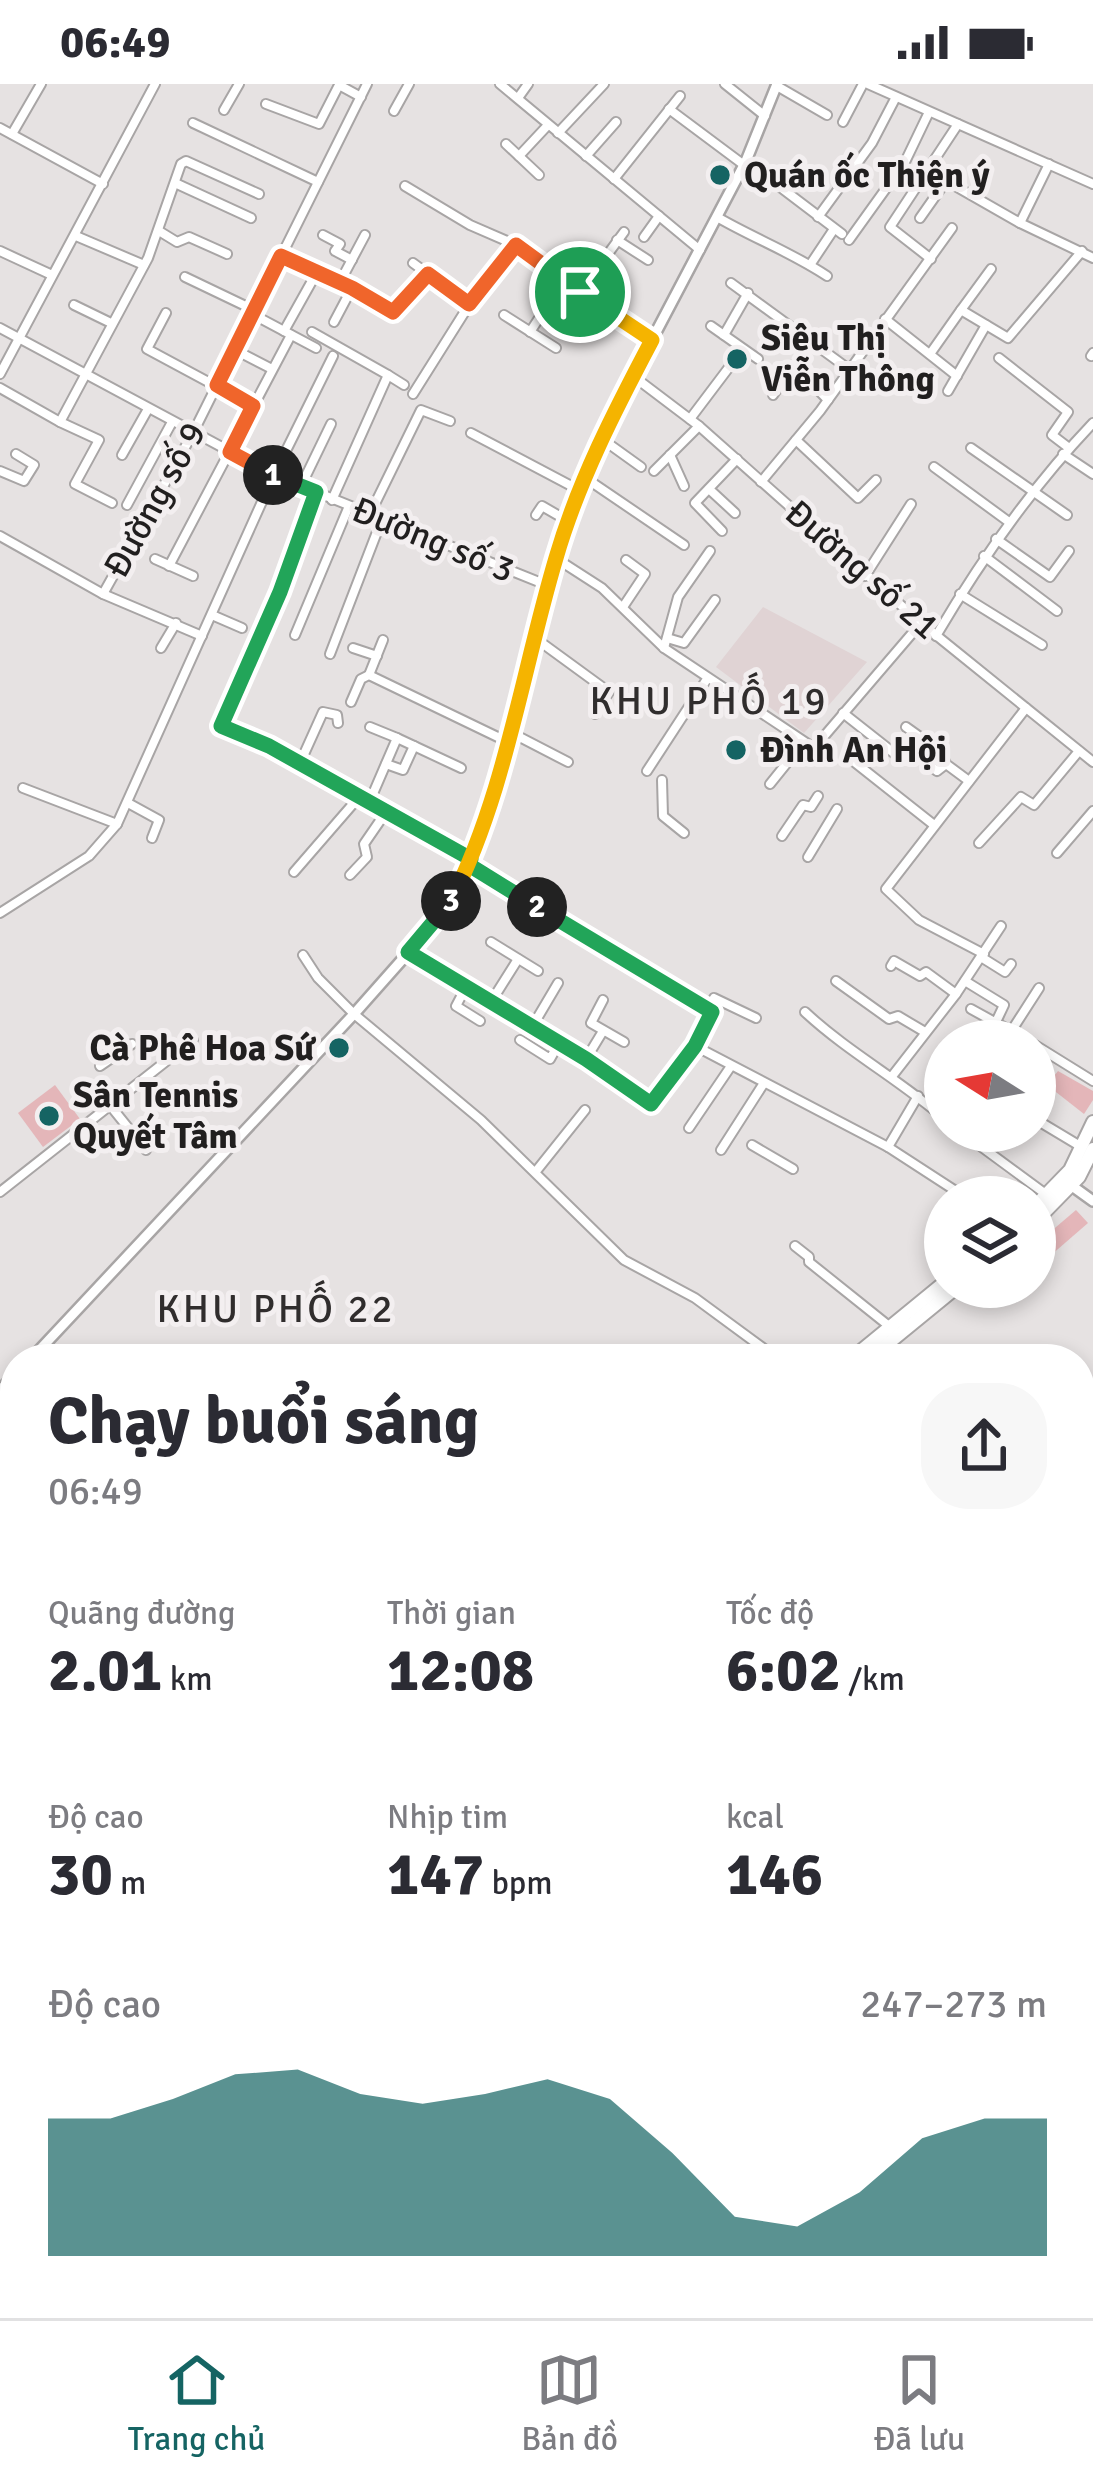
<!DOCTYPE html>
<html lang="vi">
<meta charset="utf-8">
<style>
:root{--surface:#fff;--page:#f7f7f7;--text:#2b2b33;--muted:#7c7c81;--line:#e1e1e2;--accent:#156463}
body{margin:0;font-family:Signika,sans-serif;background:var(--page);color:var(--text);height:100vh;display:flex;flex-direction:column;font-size:45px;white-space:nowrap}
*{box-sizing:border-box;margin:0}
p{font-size:39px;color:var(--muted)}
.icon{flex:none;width:66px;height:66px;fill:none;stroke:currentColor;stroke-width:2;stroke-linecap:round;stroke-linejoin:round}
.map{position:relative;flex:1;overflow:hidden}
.panel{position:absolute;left:0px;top:1260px;width:1095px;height:975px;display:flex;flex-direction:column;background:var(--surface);border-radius:48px 48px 0 0;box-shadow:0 6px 18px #0003}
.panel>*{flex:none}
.needle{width:78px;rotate:281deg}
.tools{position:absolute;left:924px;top:936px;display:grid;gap:24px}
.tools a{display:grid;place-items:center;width:132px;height:132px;border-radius:50%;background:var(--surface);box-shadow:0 6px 18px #0003;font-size:60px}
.pin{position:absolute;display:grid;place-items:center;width:102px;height:102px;color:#fff;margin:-51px;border:6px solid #fff;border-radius:50%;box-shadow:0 3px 12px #0007}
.km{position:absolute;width:60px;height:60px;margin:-30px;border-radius:50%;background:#222;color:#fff;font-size:33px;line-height:60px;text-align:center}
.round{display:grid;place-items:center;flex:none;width:126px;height:126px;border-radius:48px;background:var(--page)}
.head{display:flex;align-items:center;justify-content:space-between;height:204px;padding:0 48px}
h1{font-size:66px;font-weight:700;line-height:90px}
.figures{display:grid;grid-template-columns:repeat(3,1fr);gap:18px;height:204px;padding:12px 48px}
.figures div{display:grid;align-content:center}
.figures b{font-size:60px;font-weight:700}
.figures small{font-size:33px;font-weight:400}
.figures p{font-size:33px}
.chart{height:336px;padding:24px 48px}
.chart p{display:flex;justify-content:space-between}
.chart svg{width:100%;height:216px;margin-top:12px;fill:var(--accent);opacity:.7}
.status{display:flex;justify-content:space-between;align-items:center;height:84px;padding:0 60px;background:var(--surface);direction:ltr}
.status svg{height:33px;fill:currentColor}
.dock{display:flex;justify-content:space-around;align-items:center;height:168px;border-top:3px solid var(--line);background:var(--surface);font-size:33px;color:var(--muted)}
.dock a{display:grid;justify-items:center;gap:6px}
.dock .current{color:var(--accent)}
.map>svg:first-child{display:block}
</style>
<div class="status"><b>06:49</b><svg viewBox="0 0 49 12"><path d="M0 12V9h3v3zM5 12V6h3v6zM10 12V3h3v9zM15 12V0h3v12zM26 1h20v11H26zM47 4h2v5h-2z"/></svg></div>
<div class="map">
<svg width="1093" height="2234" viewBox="0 0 1093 2234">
<rect width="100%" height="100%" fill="#e6e2e2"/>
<polygon fill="#e0d3d4" points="763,523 867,578 804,649 716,583"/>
<g fill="#e4b6b9">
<polygon points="1058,987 1093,1007 1093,1016 1084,1030 1047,1001"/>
<polygon points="55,1001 80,1035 43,1063 18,1029"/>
<polygon points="1076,1126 1088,1139 1035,1185 1035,1161"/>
</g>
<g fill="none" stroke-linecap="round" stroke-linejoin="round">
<g stroke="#a8a5a5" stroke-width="12">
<g id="minor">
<polyline points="500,0 700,166"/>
<polyline points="725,0 765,32"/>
<polyline points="868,0 1093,100"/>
<polyline points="777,2 827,31"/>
<polyline points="518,14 528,0"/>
<polyline points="266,20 319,40 339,1 361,13"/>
<polyline points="669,25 744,81"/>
<polyline points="224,26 239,0"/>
<polyline points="394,27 409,0"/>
<polyline points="843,38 863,0"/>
<polyline points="193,39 318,98"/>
<polyline points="0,44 103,100"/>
<polyline points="558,49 604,0"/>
<polyline points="12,50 41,0"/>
<polyline points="506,60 539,91"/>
<polyline points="519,72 548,41"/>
<polyline points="586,72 616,38"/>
<polyline points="746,77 842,150"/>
<polyline points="929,87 1020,139 1093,174"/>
<polyline points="614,95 680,12"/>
<polyline points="175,99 251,134"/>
<polyline points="405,102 470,141 516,161 652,256"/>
<path d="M717,133C755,155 791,168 827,192"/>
<polyline points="818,133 872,59 896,13"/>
<polyline points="920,134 946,97"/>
<polyline points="1020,139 1049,80"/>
<polyline points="159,147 177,158 189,153 227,170"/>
<polyline points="323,151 340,160 335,167 352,176"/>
<polyline points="76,152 144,181"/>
<polyline points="644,153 659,132"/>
<polyline points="617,156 648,176"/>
<polyline points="849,156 905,78 929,28"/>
<polyline points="0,167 52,191"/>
<polyline points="281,172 362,209 389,227 396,225 428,190 469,221"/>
<polyline points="931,175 890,143 958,40"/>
<polyline points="413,179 428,190"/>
<polyline points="810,181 834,145"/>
<polyline points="991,185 961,226 1008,254 1082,167"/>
<polyline points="185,193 254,226"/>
<polyline points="340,198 365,151"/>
<polyline points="731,199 850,286"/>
<polyline points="580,208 624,148"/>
<polyline points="74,221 111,239"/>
<polyline points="166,229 147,265 253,322"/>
<polyline points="252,230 316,264"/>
<polyline points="504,231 556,264"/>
<polyline points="885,235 957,292"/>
<polyline points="334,238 352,204"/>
<polyline points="711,242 758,275"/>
<polyline points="0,244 274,391 549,502"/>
<polyline points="284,247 317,188"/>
<polyline points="312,248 388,291 332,416"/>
<polyline points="530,248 564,196"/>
<polyline points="724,251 748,209"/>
<polyline points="235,266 272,285"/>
<polyline points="930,270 961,226"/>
<polyline points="1091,272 1093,269"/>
<polyline points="999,274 1068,328 1052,351 1069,364"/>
<polyline points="0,290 155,0"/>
<polyline points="388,291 404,301"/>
<polyline points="633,292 699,342 921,539 1093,678"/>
<polyline points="0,304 60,338"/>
<polyline points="948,307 986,241"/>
<polyline points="413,310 469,221 516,161"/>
<polyline points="773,311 794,281 828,316"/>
<polyline points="690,335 730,282"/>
<polyline points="471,349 579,406"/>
<polyline points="602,355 641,383"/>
<polyline points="796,356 858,414 876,396"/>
<polyline points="971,364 1067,431"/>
<polyline points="1063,370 1093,390"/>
<polyline points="122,371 148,325"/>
<polyline points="670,371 684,402"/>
<polyline points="934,383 1009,438"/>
<polyline points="0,387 24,397 34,381 16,370"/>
<polyline points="654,387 699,342"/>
<polyline points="584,393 684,461"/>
<polyline points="761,398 820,327 952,144"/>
<polyline points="301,402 331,340"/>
<polyline points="709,405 735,429"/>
<polyline points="316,408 280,508 221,642 269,662 471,775"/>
<polyline points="112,419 75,400 99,356 60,338 148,174 181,80 186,77 259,110"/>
<polyline points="127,421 172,338"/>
<polyline points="370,430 421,326 450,337"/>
<polyline points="536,431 542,422 568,437"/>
<polyline points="722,447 695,419 737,375"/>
<polyline points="0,452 103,510 202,552"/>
<polyline points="996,455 1050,493 1069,467"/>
<polyline points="984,472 1057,527"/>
<polyline points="155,475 193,492"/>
<polyline points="557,475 602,504 664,564 814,664 921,539"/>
<polyline points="169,482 291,251"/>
<polyline points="865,492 911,420"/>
<polyline points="103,510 193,349 367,0"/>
<polyline points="960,510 1042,561"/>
<polyline points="623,523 645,490 626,476"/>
<polyline points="212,531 242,544"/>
<polyline points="295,551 349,422"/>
<path d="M936,552C982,474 1031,404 1093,339"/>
<polyline points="535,554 609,608 595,630"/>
<polyline points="667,554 684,559 715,516"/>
<polyline points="161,564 176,539"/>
<polyline points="353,564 377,572"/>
<polyline points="664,564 678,513 710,467"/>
<polyline points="330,570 382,435"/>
<polyline points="369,591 383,556"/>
<polyline points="351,618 361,595 369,591 506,657"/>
<polyline points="843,629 895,670"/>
<polyline points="370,643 397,654"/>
<polyline points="906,643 941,668 946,680 969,697"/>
<polyline points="510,648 568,678"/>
<polyline points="899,657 937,687 946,680"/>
<polyline points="848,673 934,741"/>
<polyline points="300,679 323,628 337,631 338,639"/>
<polyline points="386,680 403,686 414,662"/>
<polyline points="647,687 707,595"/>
<polyline points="662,696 663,732 684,749"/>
<polyline points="770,700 803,659"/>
<polyline points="23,704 117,740"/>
<polyline points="128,719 159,736 152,754"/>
<polyline points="369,719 397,654 461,684"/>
<polyline points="782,752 803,721 811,723 818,712"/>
<polyline points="979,759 1021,713 1034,721 1079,667"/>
<polyline points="1057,769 1093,727"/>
<polyline points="808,773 837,725"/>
<polyline points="469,781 712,928 695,962 888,1063 965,1113"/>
<polyline points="294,788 359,713"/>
<polyline points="350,791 367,773 364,760 386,728"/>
<polyline points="0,829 89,772 117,740 274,391 333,272"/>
<polyline points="491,858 538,887"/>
<polyline points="408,868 586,975 651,1020 695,962"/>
<polyline points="984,870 919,836 886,805 1026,624"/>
<polyline points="303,871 318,894 354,930 481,1036 624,1176 695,1214 778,1275"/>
<polyline points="981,873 1005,888 1011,880"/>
<polyline points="891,882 894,877 920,892 926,888 956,910"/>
<polyline points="836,897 889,935 898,932 925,948"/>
<polyline points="965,897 1004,921 987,957"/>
<polyline points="466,903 456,922 480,937"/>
<polyline points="603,916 591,939 624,958"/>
<polyline points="491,918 518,875"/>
<polyline points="708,925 714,914 756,934"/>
<polyline points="971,925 1029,957"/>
<path d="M805,928C848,968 900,996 945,1035"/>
<polyline points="532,943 558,899"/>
<polyline points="1012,946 1039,904"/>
<polyline points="520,956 550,975 559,959"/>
<polyline points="1035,961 1093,997"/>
<polyline points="586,975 603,947"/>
<polyline points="100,982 132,960"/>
<polyline points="893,991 956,910 1001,842"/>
<polyline points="109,1020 146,1066"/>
<polyline points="1035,1035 1080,1062"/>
<polyline points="689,1044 731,982"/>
<polyline points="960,1047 1047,1111"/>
<polyline points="752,1061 793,1085"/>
<polyline points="888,1063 918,1012"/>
<polyline points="721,1066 764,999"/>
<polyline points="537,1086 585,1026"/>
<polyline points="0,1108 193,956"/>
<polyline points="795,1162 809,1173 809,1178 889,1242"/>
<polyline points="0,1543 15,1533"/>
<polyline points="1080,1700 1093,1692"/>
<polyline points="0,1801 15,1790"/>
<polyline points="1080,1846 1093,1851"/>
<polyline points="1080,1991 1093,1968"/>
<polyline points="1036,2220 1038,2234"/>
<polyline points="403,2234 422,2223"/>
<polyline points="607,2234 624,2220"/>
</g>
</g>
<g stroke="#a8a5a5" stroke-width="14">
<g id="tertiary">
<polyline points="1068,1099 1093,1117"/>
<polyline points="31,1275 354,930 447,825 469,781 579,406 633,292 746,77 777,0"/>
<polyline points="0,1306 15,1291"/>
</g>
</g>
<g stroke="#a8a5a5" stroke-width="15">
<g id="secondary">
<polyline points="0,1441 15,1497"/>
<polyline points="419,2220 433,2234"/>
</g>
</g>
<g stroke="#a8a5a5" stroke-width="16">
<g id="primary">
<polyline points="1035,1122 1070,1086 1093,1038"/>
<polyline points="1035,1138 1079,1093 1093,1065"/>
<polyline points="851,1275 945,1198"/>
<polyline points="869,1275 957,1203"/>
<polyline points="0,2097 15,2081"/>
<polyline points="0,2116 15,2100"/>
</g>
</g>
<use href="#minor" stroke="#fff" stroke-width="8"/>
<use href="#tertiary" stroke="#fff" stroke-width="9"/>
<use href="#secondary" stroke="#fff" stroke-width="10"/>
<use href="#primary" stroke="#fff" stroke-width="12"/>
</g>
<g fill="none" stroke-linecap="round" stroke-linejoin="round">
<g stroke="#fff" stroke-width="24">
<polyline id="split-1" points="273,391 230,368 253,322 217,301 281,172 352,204 393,228 428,190 469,220 516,161 580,208"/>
</g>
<g stroke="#fff" stroke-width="24">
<polyline id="split-2" points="273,391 316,408 280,508 221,642 269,662 471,775 469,781 537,823"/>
</g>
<g stroke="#fff" stroke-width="24">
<polyline id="split-3" points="451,817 408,868 586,975 651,1020 695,962 712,928 537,823"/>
</g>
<g stroke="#fff" stroke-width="24">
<path id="split-4" d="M451,817C505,711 522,588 556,474C578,398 615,326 652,256L580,208"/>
</g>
<use href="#split-1" stroke="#f0652b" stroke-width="15"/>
<use href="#split-2" stroke="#22a559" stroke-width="15"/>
<use href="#split-3" stroke="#22a559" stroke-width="15"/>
<use href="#split-4" stroke="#f5b400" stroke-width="15"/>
</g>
<g fill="#156463" stroke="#f3eff0" stroke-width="4.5">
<circle cx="720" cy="91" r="12"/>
<circle cx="737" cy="275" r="12"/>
<circle cx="736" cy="666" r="12"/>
<circle cx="339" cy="964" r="12"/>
<circle cx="49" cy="1032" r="12"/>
</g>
<g text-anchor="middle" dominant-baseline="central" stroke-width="10" stroke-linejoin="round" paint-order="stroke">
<g font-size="36" font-weight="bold" fill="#211f1f" stroke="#f3eff0" text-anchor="start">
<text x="744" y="91">Quán ốc Thiện ý</text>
<text x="761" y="254">Siêu Thị<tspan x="761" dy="41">Viễn Thông</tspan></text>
<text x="760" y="666">Đình An Hội</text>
<text x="315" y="964" text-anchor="end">Cà Phê Hoa Sứ</text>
<text x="73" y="1011">Sân Tennis<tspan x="73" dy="41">Quyết Tâm</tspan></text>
</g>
<g font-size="36" fill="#211f1f" stroke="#f3eff0">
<text transform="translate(155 416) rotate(-61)">Đường số 9</text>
<text transform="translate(433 456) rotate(22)">Đường số 3</text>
<text transform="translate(862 486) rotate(41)">Đường số 21</text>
</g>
<g font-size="39" letter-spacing="3" fill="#302d2d" stroke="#f3eff0">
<text x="709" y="617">KHU PHỐ 19</text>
<text x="276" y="1225">KHU PHỐ 22</text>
</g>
</g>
</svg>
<div class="tools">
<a><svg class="needle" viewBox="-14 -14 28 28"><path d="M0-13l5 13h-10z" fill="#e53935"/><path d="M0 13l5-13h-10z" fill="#7c7c81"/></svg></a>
<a><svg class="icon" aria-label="layers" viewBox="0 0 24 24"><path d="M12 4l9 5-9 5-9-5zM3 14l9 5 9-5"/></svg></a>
</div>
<div class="pin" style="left:580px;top:208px;background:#1e9e55"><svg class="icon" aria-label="arrive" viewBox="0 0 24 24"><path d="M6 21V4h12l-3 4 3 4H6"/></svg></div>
<b class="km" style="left:273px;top:391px">1</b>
<b class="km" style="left:537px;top:823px">2</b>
<b class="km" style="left:451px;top:817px">3</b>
<section class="panel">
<div class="head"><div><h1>Chạy buổi sáng</h1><p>06:49</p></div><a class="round"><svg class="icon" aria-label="share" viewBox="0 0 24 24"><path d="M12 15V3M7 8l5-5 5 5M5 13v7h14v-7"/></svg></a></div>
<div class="figures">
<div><p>Quãng đường</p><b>2.01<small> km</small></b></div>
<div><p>Thời gian</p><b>12:08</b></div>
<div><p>Tốc độ</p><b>6:02<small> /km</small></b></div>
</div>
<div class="figures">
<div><p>Độ cao</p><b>30<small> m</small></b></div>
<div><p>Nhịp tim</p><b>147<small> bpm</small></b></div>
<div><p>kcal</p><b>146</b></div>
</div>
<div class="chart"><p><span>Độ cao</span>247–273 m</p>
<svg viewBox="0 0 160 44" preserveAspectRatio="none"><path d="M0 44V16L10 16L20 12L30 7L40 6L50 11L60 13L70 11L80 8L90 12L100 23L110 36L120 38L130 31L140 20L150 16L160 16V44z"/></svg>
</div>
</section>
</div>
<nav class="dock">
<a class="current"><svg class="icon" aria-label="home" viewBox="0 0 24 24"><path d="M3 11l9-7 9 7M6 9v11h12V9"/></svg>Trang chủ</a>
<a><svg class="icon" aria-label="map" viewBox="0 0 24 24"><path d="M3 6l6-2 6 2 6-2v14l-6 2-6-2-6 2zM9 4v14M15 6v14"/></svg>Bản đồ</a>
<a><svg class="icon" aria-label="saved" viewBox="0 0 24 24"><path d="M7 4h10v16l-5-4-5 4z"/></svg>Đã lưu</a>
</nav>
